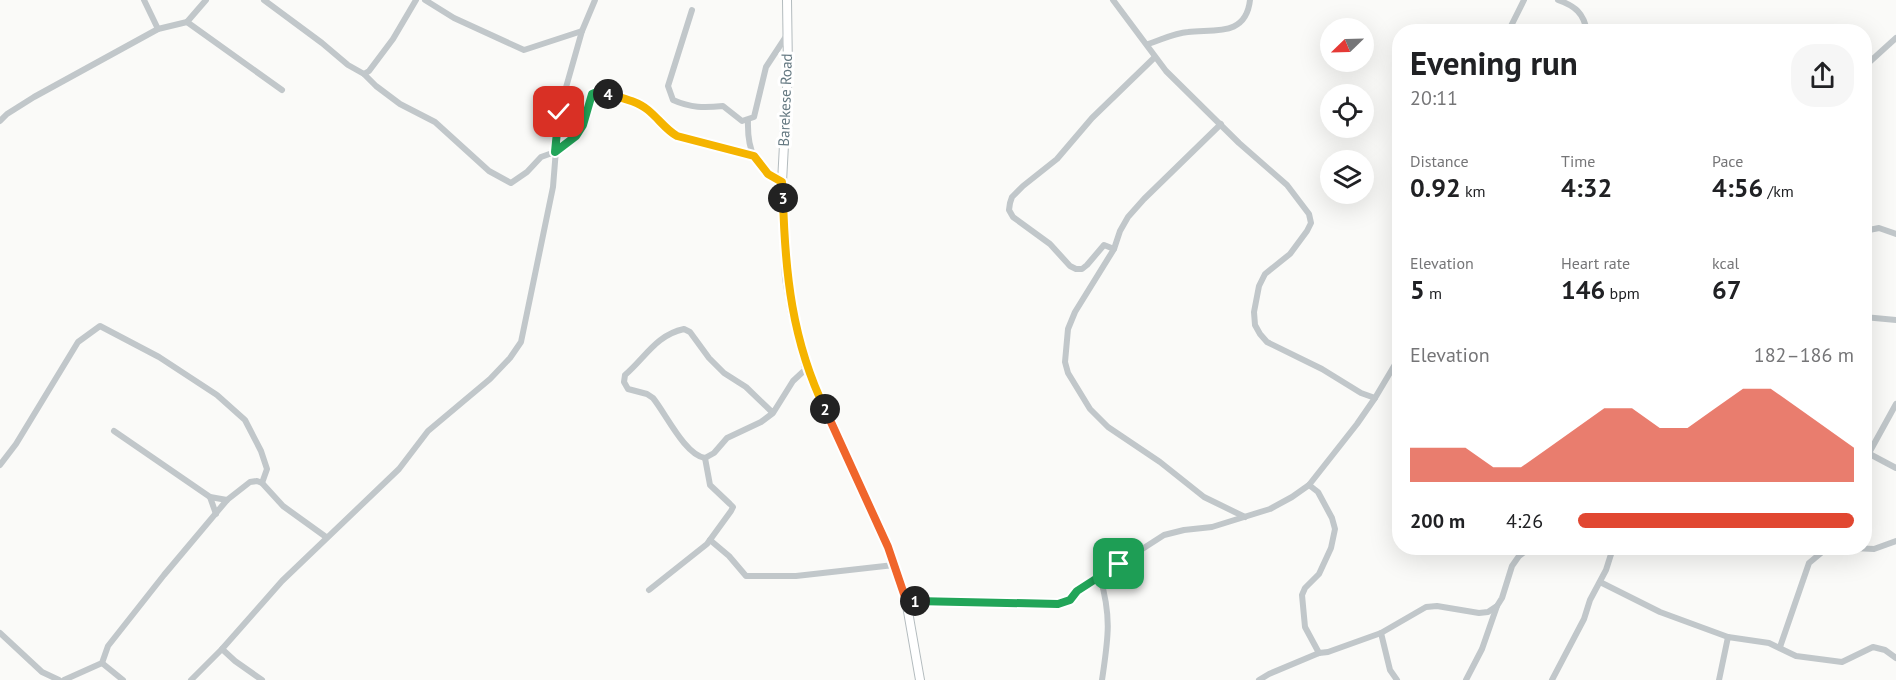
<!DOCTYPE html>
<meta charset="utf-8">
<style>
:root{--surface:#fff;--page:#f6f6f6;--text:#202124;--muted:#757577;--accent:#e14731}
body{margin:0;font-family:"PT Sans",sans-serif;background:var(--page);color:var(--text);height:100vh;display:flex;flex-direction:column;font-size:22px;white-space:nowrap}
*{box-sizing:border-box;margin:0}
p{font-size:20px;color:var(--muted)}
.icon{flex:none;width:33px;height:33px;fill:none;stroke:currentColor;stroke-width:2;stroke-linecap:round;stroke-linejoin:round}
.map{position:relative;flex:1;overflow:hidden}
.sheet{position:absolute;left:1392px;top:24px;width:480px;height:531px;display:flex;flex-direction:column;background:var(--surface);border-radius:24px;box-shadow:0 6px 24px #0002}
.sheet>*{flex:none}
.needle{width:39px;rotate:247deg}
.controls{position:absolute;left:1320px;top:18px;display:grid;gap:12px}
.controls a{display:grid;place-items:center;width:54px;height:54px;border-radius:50%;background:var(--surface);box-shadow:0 6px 24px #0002;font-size:30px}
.pin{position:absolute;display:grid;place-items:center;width:51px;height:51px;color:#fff;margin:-26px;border-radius:12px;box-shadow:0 3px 9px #0006}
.km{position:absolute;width:30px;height:30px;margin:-15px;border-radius:50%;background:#222;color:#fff;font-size:16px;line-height:30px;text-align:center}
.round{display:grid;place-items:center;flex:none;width:63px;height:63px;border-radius:24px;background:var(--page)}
.head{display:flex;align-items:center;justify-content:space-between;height:102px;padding:0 18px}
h1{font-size:33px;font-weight:800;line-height:45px}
.stats{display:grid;grid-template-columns:repeat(3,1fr);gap:9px;height:102px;padding:6px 18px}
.stats div{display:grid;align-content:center}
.stats b{font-size:26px;font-weight:800}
.stats small{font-size:16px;font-weight:400}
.stats p{font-size:16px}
.chart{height:168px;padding:12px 18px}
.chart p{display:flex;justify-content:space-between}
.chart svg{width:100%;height:108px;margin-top:6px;fill:var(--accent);opacity:.7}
ul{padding:0 18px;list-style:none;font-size:20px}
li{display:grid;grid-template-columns:96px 72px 1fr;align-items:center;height:45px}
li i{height:15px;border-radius:8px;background:var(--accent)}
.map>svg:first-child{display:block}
</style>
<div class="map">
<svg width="1896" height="680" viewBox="0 0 1896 680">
<rect width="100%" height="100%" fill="#fafaf8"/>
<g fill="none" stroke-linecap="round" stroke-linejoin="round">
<g stroke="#b3bbbe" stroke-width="10">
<polyline id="secondary" points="787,0 788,70 782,182 787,278 793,313 807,368 888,547 906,600 920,680"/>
</g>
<g stroke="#c1c7ca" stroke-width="6">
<polyline points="144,0 158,29"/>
<polyline points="264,0 322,43 348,65 364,74 369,71 393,39 416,0"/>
<polyline points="425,0 454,18 524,50 582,31"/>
<polyline points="1113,0 1166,71 1239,143 1287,185 1309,214 1311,223 1307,231 1290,254 1265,274 1259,286 1254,312 1255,325 1260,334 1267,342 1322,369 1361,393 1375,398"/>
<path d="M1558,0C1575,6 1584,13 1587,32"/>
<path d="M692,10L668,86L673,100C691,108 704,108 723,106L742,121L754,117L766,67L787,35"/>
<polyline points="187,22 282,90"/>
<polyline points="1508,32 1524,0"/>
<path d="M1148,44C1161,40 1174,33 1188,32C1214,29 1246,37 1250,0"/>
<polyline points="1864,67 1896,38"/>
<path d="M364,74L376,86L400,104L435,122L489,171L511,183L527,172L541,157L555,152L576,136L583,125L591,96L597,92C614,95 634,99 648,110C658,118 666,130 677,136L754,156"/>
<path d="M748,120C747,152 755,167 782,182"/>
<polyline points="0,121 7,114 34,97 158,29 187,22 206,0"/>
<polyline points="1221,124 1144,199 1128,217 1120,231 1114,249 1075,312 1068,329 1065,362 1068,373 1090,409 1108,427 1160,462 1204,497 1245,517"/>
<polyline points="1864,231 1879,228 1896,234"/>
<polyline points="1114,249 1104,245 1087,265 1082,269 1076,269 1070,266 1050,244 1013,217 1009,210 1010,203 1012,197 1023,186 1057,159 1092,118 1155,57"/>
<polyline points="1864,317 1896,320"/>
<path d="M773,413L746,387L724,373L709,358L690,332L684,329C656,335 645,358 625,375L624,382L628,389L647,394L653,398C666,414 685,455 705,458L714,453L727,438L761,422L773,413L793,381L807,368"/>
<polyline points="114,431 210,497 227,500"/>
<polyline points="1864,451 1896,468"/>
<polyline points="1869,453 1896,404"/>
<polyline points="0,465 16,444 78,342 100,326 159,357 217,395 245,420 261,451 267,469 262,483"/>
<polyline points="1309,485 1318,492 1332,518 1335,529 1331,548 1319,574 1305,588 1302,595 1305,627 1319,653"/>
<polyline points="210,497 216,514"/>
<polyline points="710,540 729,556 746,576 796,576 894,565"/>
<polyline points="1853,548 1874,549 1896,541"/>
<path d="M1100,577C1112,618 1108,639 1102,680"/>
<polyline points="1600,582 1660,612 1728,637 1769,643 1796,656 1842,662 1873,647 1885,650 1896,658"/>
<polyline points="649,590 707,544 731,511 733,507 730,504 710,485 705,458"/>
<polyline points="906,600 1058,604 1070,600 1077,591 1164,535 1184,530 1212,527 1270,509 1292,497 1309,485 1357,424 1375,398 1400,356"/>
<polyline points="0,633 42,672 59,680"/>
<polyline points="1381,633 1390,670 1397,680"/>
<polyline points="1780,647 1809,563 1827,548"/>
<polyline points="222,649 235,661 262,680"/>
<polyline points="102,663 123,680"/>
<polyline points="64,680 102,663 108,646 164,575 227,500 250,482 257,481 262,483 283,506 326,537"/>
<polyline points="191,680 222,649 282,581 399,469 428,431 490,379 510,358 521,342 553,187 559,112 582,31 595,0"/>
<polyline points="1259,680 1269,674 1319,653 1328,652 1381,633 1426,607 1437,606 1479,613 1488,612 1497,606 1502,598 1512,566 1519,556 1530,548"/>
<polyline points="1466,680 1482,649 1497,606"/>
<polyline points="1552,680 1584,619 1590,600 1606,570 1613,548"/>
<polyline points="1719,680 1728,637"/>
</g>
<use href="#secondary" stroke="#fff" stroke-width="8"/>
</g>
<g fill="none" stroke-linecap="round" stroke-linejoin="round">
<g stroke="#fff" stroke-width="12">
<polyline id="split-1" points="915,601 1058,604 1070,600 1077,591 1119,564"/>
</g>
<g stroke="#fff" stroke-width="12">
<polyline id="split-2" points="825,409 888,547 906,600 915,601"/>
</g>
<g stroke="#fff" stroke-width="12">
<path id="split-3" d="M783,198C785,273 792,341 825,409"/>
</g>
<g stroke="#fff" stroke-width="12">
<path id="split-4" d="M608,94C622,98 637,101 648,110C659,119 666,130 677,136L754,156L768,174L782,182L783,198"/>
</g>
<g stroke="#fff" stroke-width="12">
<polyline id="split-5" points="559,112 555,152 576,136 583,125 592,94 597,92 608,94"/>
</g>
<use href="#split-1" stroke="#22a559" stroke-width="8"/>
<use href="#split-2" stroke="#f0652b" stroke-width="8"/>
<use href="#split-3" stroke="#f5b400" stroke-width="8"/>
<use href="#split-4" stroke="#f5b400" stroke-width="8"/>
<use href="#split-5" stroke="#22a559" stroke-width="8"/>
</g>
<g text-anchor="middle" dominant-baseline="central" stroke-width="6" stroke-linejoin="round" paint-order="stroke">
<g font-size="15" fill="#657982" stroke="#fff">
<text transform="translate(785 100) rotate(-88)">Barekese Road</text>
</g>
</g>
</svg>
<div class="controls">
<a><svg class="needle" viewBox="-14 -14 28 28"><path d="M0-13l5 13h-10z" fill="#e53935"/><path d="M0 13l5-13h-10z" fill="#757577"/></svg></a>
<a><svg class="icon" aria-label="locate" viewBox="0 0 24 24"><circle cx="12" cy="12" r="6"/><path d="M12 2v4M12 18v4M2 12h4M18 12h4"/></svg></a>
<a><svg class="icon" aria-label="layers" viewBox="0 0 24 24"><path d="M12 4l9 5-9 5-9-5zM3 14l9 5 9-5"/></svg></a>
</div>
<div class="pin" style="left:1119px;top:564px;background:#1e9e55"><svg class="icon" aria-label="arrive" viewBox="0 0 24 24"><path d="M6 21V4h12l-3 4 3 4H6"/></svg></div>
<div class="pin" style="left:559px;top:112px;background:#d93025"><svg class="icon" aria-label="check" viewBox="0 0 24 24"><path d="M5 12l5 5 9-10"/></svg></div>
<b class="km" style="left:915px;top:601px">1</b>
<b class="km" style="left:825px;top:409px">2</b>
<b class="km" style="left:783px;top:198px">3</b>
<b class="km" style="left:608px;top:94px">4</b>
<section class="sheet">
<div class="head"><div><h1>Evening run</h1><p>20:11</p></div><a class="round"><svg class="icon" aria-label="share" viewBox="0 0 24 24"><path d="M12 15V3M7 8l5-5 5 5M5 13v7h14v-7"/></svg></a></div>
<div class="stats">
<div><p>Distance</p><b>0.92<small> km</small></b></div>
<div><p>Time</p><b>4:32</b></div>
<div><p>Pace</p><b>4:56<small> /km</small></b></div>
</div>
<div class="stats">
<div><p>Elevation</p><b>5<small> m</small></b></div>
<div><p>Heart rate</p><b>146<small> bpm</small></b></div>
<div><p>kcal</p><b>67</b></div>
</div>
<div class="chart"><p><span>Elevation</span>182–186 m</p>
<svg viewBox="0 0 160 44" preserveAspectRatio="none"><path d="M0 44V30L10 30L20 30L30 38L40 38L50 30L60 22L70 14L80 14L90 22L100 22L110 14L120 6L130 6L140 14L150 22L160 30V44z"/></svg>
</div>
<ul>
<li><b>200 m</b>4:26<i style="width:100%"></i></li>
</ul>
</section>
</div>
